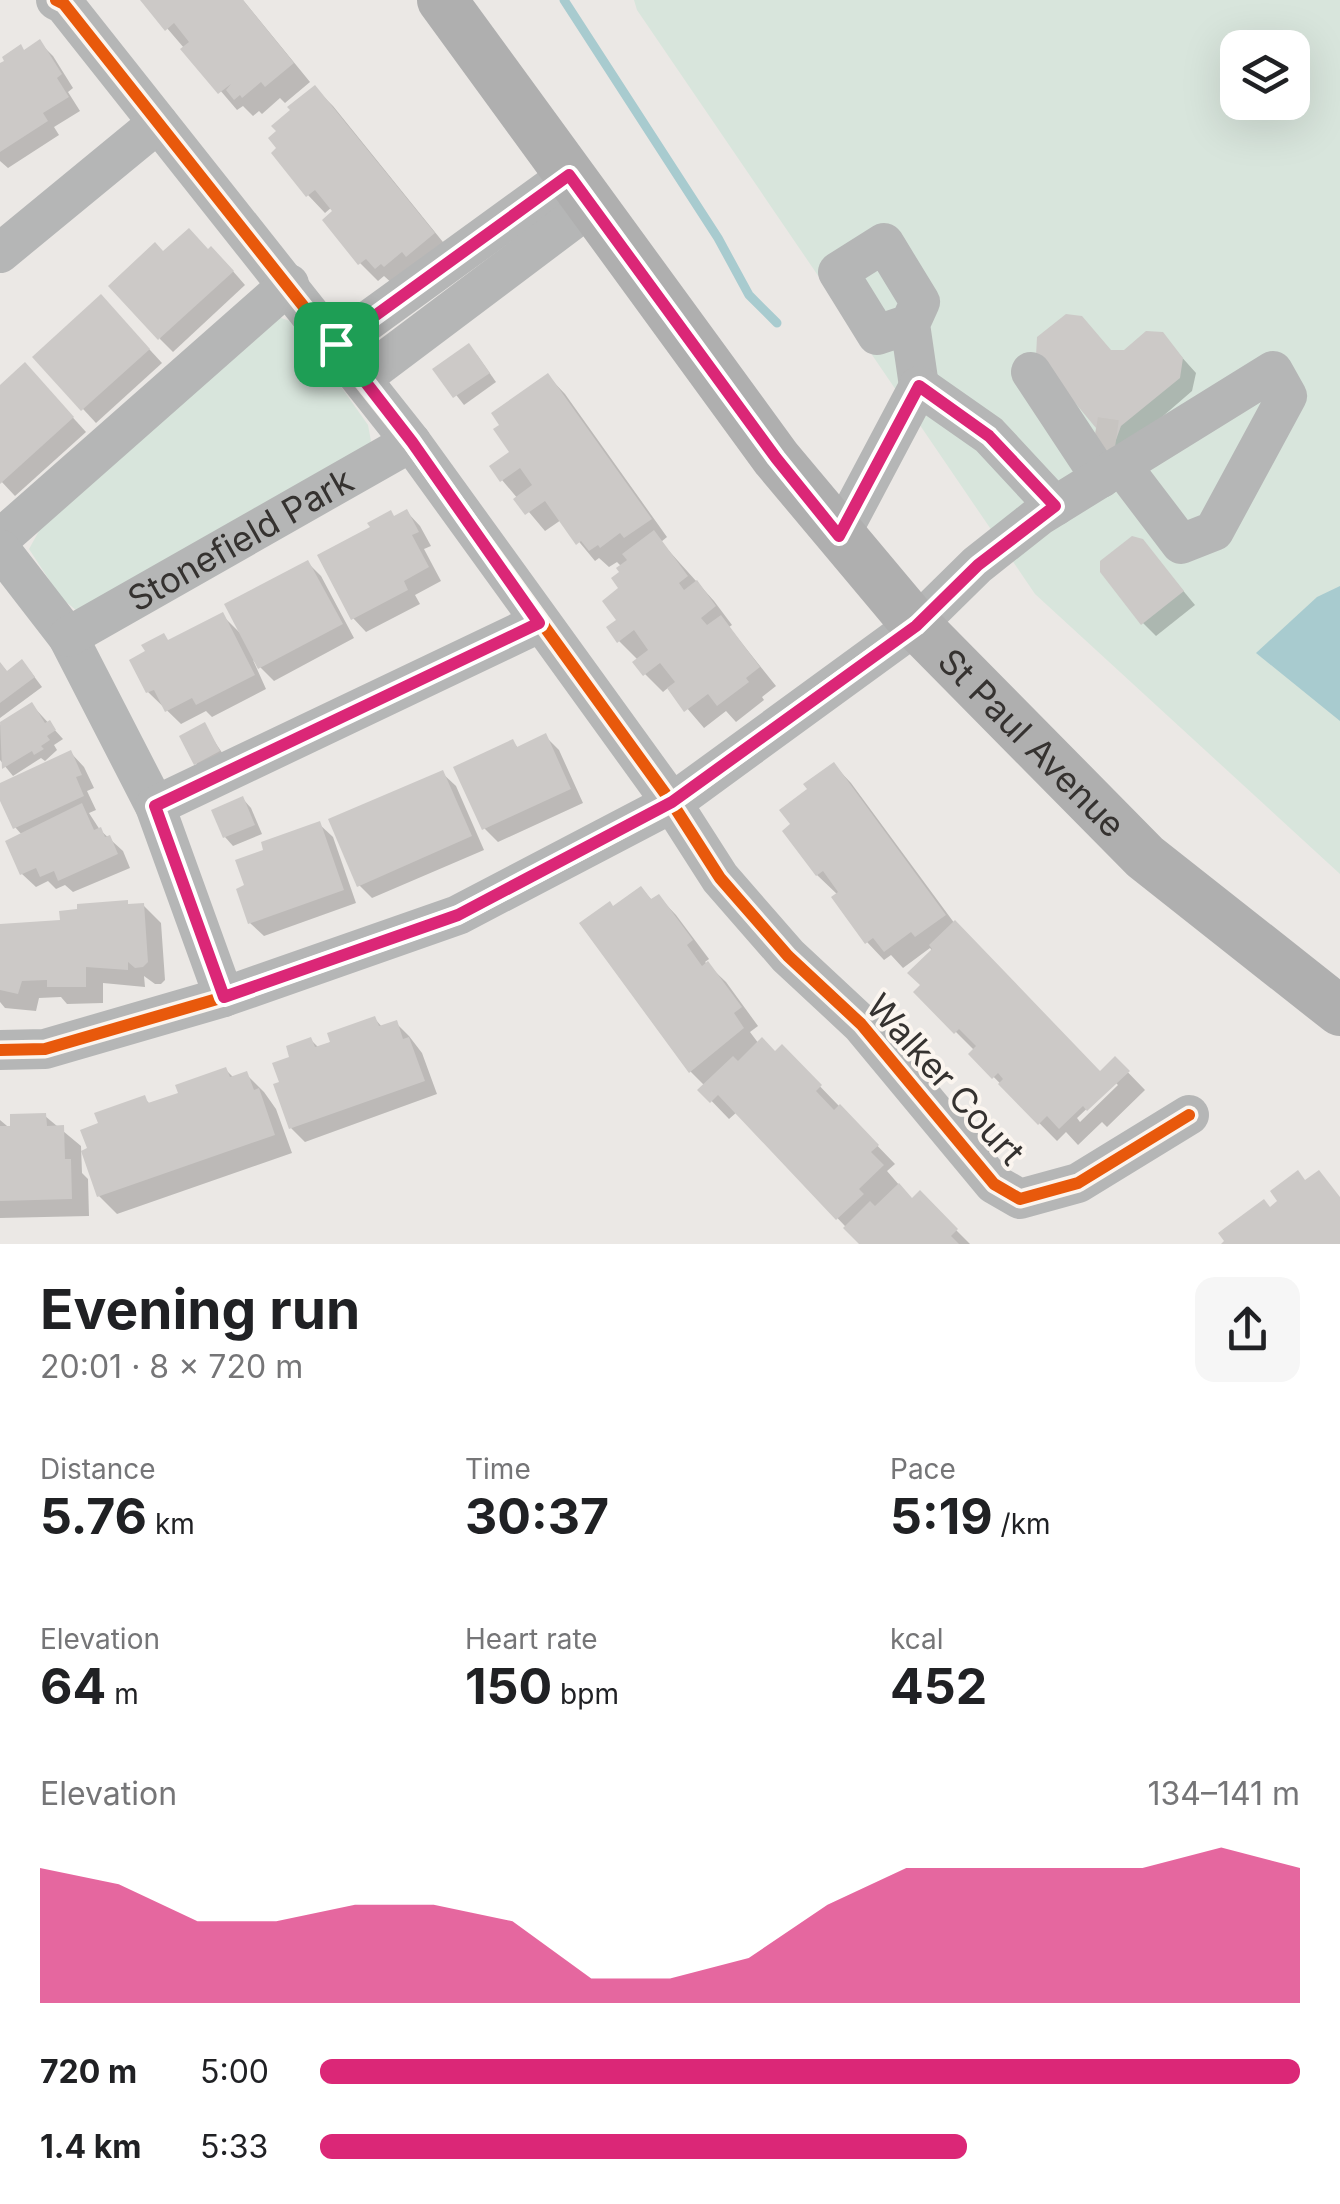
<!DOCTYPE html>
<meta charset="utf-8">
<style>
:root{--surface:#fff;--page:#f6f6f6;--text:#202124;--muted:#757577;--accent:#db2777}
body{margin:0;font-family:Inter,sans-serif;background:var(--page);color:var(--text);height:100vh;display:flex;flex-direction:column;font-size:38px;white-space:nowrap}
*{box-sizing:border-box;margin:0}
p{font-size:32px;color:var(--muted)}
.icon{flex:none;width:55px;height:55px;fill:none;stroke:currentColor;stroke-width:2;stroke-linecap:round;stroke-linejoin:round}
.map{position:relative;height:1244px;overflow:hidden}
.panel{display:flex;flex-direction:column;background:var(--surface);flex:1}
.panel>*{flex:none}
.buttons{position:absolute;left:1220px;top:30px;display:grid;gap:20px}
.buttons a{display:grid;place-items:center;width:90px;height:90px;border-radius:20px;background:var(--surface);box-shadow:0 10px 40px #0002;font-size:50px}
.pin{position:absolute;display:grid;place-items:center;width:85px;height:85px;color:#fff;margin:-42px;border-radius:20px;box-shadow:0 5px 15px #0006}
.round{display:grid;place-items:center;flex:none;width:105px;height:105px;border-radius:20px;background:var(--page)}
.summary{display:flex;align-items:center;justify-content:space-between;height:170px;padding:0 40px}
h1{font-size:55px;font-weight:700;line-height:75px}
.stats{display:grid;grid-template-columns:repeat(3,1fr);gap:15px;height:170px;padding:10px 40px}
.stats div{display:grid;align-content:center}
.stats b{font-size:50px;font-weight:700}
.stats small{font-size:28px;font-weight:400}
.stats p{font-size:28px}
.chart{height:280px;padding:20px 40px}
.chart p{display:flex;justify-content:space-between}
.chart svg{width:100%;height:180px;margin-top:10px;fill:var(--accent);opacity:.7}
ul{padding:0 40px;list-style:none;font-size:32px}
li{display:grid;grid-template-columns:160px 120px 1fr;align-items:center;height:75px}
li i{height:25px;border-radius:12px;background:var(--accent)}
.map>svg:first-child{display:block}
</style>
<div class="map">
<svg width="1340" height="1244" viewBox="0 0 1340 1244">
<rect width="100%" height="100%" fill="#ebe8e5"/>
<g fill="#d8e5dc" fill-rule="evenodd">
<path d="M634,0H1340V874L1035,594L637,10ZM1238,48H1292V102H1238Z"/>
<polygon points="275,316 296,323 368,425 371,441 357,462 76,610 61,598 29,549 44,522"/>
</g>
<polygon fill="#a8cbcf" points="1340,586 1340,721 1256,653 1317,597"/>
<g fill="#0003" fill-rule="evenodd">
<polygon points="143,0 243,0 310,82 285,103 280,98 262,114 259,111 253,116 243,106 237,110"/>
<polygon points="39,42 53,56 73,88 68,92 80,111 54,127 59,135 8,168 0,161 0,66"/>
<polygon points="315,88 333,106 451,252 394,285 384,276 378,281 360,263 336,212 332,207 325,213 308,195"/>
<polygon points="208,252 225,262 245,285 173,352 160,339 164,255"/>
<polygon points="114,311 162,363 96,423 35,357"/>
<polygon points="1162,335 1196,373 1192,391 1110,462 1099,427 1112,352 1124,353"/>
<polygon points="477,355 496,382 464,405 436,369"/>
<polygon points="548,376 565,394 667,537 661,542 714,601 732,625 729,627 776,686 762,697 764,700 736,722 726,711 704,728 669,687 663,692 645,674 638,660 619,641 622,567 617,562 609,567 599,558 595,561 561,520 545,531 502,480"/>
<polygon points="38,379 86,432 15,496 0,480 0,388"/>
<polygon points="407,512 420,526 431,546 424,549 441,581 415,595 420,604 366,632 353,618 373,529"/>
<polygon points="1142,541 1195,605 1156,636 1143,623"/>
<polygon points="308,563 321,576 354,638 274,681 253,660 266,689 212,717 206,711 181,724 148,692 169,642 222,615 241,634"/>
<polygon points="0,663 8,673 30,671 42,687 0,718"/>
<polygon points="32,705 63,739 54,745 57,750 45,761 41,758 13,776 0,760 0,725"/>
<polygon points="204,726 227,760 205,772 196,763"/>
<polygon points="545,736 559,750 583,803 498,842 485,829 456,768 513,742 519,749"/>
<polygon points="71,753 84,767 94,788 87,791 96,810 89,813 100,830 123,851 130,868 73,892 65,885 56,889 48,881 36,887 22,874 22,835 15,827 0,795 0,785"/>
<path d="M834,765L851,783L955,924L1100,1074L1115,1059L1145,1090L1107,1127L1102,1122L1078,1145L1066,1132L1057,1141L971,1054L975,1051L916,992L923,985L933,952L930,948L903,968L891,955L884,960L867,942L838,895L817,875L793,825L811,790ZM1115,1082L1118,1085L1080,1122L1077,1118Z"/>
<polygon points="442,773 456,786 484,850 372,898 359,885"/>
<polygon points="243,799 251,808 262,834 233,846 225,837"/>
<polygon points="319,824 333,837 356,903 264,936 250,923 247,887"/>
<polygon points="641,889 653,901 659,897 676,915 709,959 705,962 726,982 758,1026 750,1032 759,1044 775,1054 782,1047 895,1164 887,1171 913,1201 920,1194 970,1244 862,1244 737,1112 729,1119 701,1090 705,1086 691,1072 583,924 614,909"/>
<polygon points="143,905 161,923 165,980 161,984 155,984 144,976 145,987 103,983 103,1003 67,1004 61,997 39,998 36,1011 5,1008 0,1002 0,927 62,922"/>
<polygon points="375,1019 383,1028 396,1023 409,1036 422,1053 437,1094 305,1142 291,1128 282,1083 293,1058 311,1040 319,1048"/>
<polygon points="226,1070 234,1078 246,1074 264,1092 276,1109 292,1153 117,1214 99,1196 144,1098 151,1105 181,1095"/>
<polygon points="45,1116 81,1146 82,1173 88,1179 89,1216 0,1218 0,1120 13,1131"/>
</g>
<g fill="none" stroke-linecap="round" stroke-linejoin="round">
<polyline stroke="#a8cbcf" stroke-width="9" points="564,0 718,238 749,295 777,323"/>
</g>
<g fill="#ccc9c7">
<polygon points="140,0 243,0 294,63 265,87 261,82 242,98 240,95 234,100 226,90 231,84 218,94 180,49 189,42 174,23 165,31"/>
<polygon points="40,39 62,74 57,78 69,97 43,113 48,121 0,152 0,63 4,61 2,57 21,44 24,50"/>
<polygon points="315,85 435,233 406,257 402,252 384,267 381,264 375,269 366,259 358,265 322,220 332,211 315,190 306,197 271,153 276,148 268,138 276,131 271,126 290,110 287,107"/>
<polygon points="189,228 208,249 211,246 234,271 158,340 108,286 155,242 163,251"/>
<polygon points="101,294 150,349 81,411 32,357"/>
<polygon points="1066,314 1082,316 1111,350 1124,350 1146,331 1163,332 1183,358 1180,378 1121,426 1112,451 1093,449 1096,428 1036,356 1037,337"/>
<polygon points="469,343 490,373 453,398 432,369"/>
<polygon points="25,362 74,417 0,484 0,385"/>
<polygon points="548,373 652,519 624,538 620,533 600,548 598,545 589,551 581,541 576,545 545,501 525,515 513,499 532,485 520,468 500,482 489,466 509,452 493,429 499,425 491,413"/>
<polygon points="407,509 419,532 412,535 429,567 404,581 408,590 351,620 317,555 370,527 367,523 391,510 394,516"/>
<polygon points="654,530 688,576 679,583 684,590 697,580 716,606 701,618 707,625 721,615 760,667 746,678 749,682 717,706 708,694 684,712 667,688 675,682 660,663 643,676 632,662 648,650 634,630 617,643 606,627 616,620 602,601 618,588 611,578 619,572 616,568 627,560 622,554"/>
<polygon points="1132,536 1143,539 1184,591 1141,625 1100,572 1100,561"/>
<polygon points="308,560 343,624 258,669 224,604"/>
<polygon points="223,612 255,675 196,705 192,698 165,712 154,690 146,693 129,660 145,651 141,645 164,633 168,640"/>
<polygon points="22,659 35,677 0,703 0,662 7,671"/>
<polygon points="32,702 45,723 50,720 56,730 47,736 50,740 41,746 44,749 34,755 32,751 2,769 0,722"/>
<polygon points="205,722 220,751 194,765 179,736"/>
<polygon points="546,733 571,789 482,830 453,767 513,739 517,747"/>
<polygon points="71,750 82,775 76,777 84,796 13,829 0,801 0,783"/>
<polygon points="834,762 946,915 915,937 911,932 884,952 873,938 865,944 831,897 838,892 823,871 816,876 782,831 790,824 779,810 807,789 803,784"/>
<polygon points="443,770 472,836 357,887 328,819"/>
<polygon points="243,796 255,825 223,838 211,810"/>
<polygon points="82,803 94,830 101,827 105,837 110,835 118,854 58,881 54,871 40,877 36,868 20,875 5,841"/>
<polygon points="320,821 344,890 248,924 236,889 244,885 235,860 263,850 261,842"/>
<polygon points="641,886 651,899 659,894 693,940 687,945 702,966 708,961 742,1007 734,1013 744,1028 689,1073 579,923 610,901 613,906"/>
<polygon points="128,900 128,904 144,903 148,962 143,967 135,968 128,962 128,970 86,967 86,987 47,987 47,980 22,981 18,994 0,990 0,924 60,920 59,911 77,909 77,904"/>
<polygon points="955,920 1100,1071 1115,1056 1130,1071 1087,1111 1083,1106 1059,1129 1047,1116 1038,1125 998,1084 1003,1079 998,1073 992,1079 968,1054 976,1046 959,1029 954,1034 913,992 920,985 907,973 932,949 929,945"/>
<polygon points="375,1016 379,1026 397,1020 403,1039 409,1037 425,1081 289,1129 273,1084 279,1082 272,1063 289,1057 286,1046 311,1037 315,1047 330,1042 327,1033"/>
<polygon points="762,1037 775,1051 782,1044 822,1085 816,1091 834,1110 840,1104 879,1145 871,1152 884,1165 859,1189 864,1194 836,1220 718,1095 710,1103 697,1090 733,1056 738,1061"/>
<polygon points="226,1067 230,1077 247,1071 254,1090 259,1088 275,1135 97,1197 81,1151 87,1148 80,1130 98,1123 94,1113 145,1095 148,1103 178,1093 175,1085"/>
<polygon points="46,1113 47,1126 64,1125 65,1159 71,1159 72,1199 0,1201 0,1126 10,1126 10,1114"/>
<polygon points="1298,1170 1305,1180 1319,1170 1340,1197 1340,1244 1221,1244 1224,1241 1218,1233 1264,1199 1270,1207 1277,1201 1270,1191"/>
<polygon points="899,1183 912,1198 920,1190 958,1229 951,1236 959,1244 859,1244 843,1228 870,1201 875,1206"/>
</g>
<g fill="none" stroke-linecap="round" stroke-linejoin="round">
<polyline stroke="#c7c4c1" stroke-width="40" stroke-dasharray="40 20" stroke-linecap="butt" points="1095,437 1116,440"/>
<g stroke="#b5b6b6" stroke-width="40">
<polyline points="56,0 64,4 411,442 672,803 720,878 788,956 861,1024 994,1184 1020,1199 1078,1183 1189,1115"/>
<polyline points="0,253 158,123"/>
<polyline points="910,324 877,335 838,272 884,243 920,302 910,324 919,386"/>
<polyline points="336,344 569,175"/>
<polyline points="1031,372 1101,478"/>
<polyline points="362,378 592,205"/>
<polyline points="839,537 919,386 989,435 1055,506"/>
<polyline points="0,539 289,284"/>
<polyline points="0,549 68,637 155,806 224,997"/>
<path id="s1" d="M68,637L411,442"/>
<polyline points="155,806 539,623"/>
<polyline points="0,1050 45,1049 224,997 458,915 672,803 916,625 977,565 1039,516 1273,371 1287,396 1214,531 1181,544 1121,465"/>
</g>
<path stroke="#afafaf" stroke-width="50" id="s2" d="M442,0L776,458L916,625L1145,857L1340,1011"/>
<g stroke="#fbf5ef" stroke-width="19">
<g id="cycleway">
<polyline points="56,0 64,4 411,442 672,803 720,878 788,956 861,1024 994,1184 1020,1199 1078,1183 1189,1115"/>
<polyline points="0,1050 45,1049 224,997 458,915 672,803 916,625"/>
</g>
</g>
<use href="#cycleway" stroke="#e8590c" stroke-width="12"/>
</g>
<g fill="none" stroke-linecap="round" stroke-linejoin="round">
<g stroke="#fff" stroke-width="20">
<polygon id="route" points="569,175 776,458 839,536 919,386 989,436 1055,506 978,565 916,626 672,802 458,915 224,997 155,806 539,623 412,442 336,344"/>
</g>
<use href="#route" stroke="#db2777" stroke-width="12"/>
</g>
<g text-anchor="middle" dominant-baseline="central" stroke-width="8" stroke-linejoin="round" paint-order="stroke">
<g font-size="35" fill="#353230" stroke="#fbf5ef">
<text stroke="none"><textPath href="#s1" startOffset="198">Stonefield Park</textPath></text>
<text stroke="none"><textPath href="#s2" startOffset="950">St Paul Avenue</textPath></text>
<text transform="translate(946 1079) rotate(48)">Walker Court</text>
</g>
</g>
</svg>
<div class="buttons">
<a><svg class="icon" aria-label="layers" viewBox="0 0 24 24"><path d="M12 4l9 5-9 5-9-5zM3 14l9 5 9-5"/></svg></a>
</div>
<div class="pin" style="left:336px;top:344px;background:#1e9e55"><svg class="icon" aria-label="arrive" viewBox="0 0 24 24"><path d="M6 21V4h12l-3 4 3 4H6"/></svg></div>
</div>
<section class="panel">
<div class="summary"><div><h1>Evening run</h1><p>20:01 · 8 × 720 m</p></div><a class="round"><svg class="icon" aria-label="share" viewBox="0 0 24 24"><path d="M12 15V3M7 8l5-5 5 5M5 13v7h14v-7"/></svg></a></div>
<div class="stats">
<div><p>Distance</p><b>5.76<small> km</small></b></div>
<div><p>Time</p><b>30:37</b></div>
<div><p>Pace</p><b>5:19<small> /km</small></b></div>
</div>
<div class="stats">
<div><p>Elevation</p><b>64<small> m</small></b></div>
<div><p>Heart rate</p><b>150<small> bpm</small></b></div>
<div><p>kcal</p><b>452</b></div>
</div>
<div class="chart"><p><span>Elevation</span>134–141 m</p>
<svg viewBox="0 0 160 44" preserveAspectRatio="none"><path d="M0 44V11L10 15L20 24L30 24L40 20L50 20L60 24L70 38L80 38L90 33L100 20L110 11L120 11L130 11L140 11L150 6L160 11V44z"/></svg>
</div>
<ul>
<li><b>720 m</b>5:00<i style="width:100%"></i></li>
<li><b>1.4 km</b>5:33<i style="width:66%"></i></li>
</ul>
</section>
